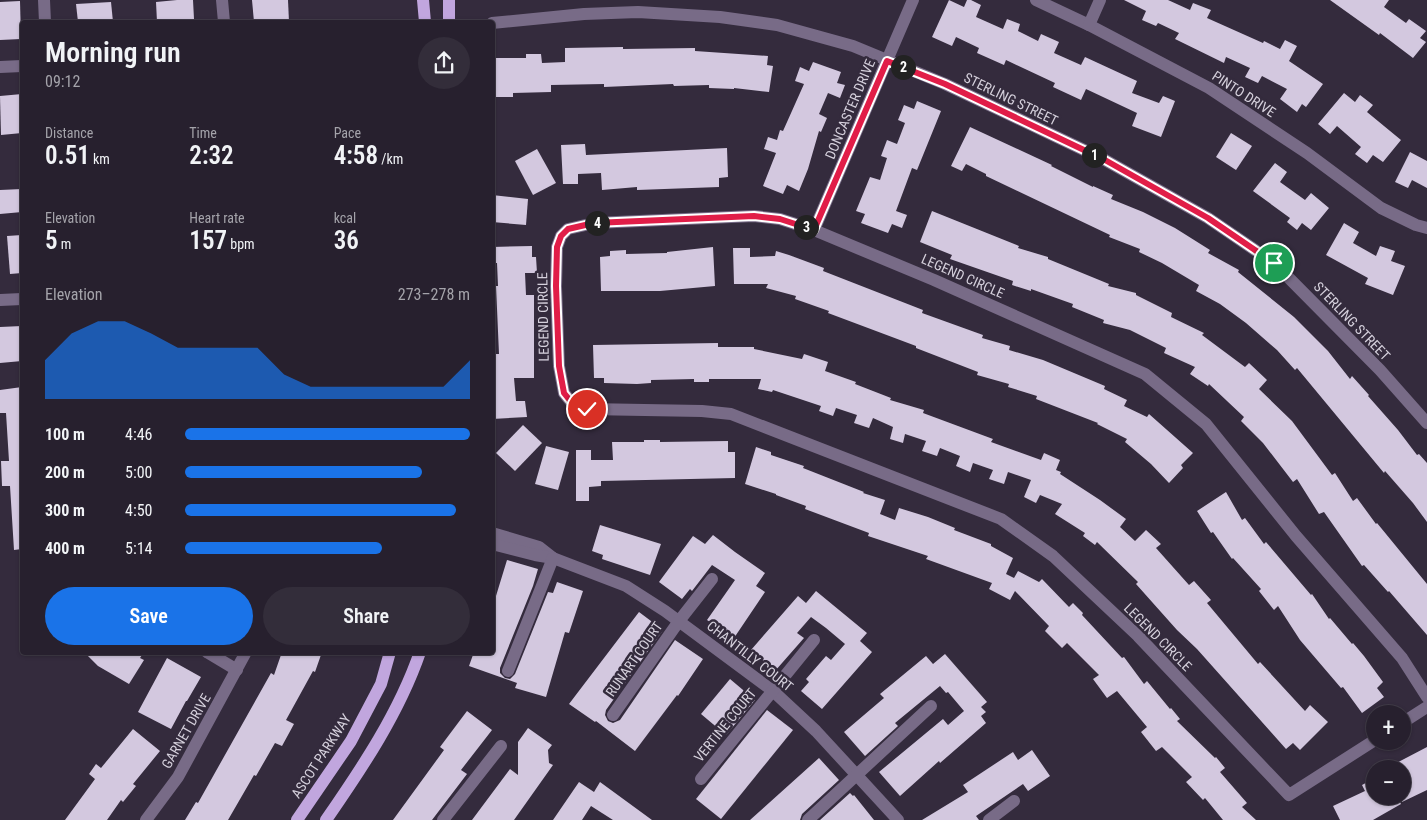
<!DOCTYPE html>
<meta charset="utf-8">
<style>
:root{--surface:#27202e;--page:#332d3a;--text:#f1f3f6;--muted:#a4a3aa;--line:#433e4a;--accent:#1a73e8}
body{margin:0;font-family:"Roboto Condensed",sans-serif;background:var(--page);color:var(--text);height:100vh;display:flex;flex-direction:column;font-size:19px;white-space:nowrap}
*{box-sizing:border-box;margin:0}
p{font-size:16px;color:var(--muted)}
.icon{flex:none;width:28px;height:28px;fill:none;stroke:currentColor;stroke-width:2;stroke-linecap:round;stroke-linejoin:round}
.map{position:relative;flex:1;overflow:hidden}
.details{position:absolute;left:20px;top:20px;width:475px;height:635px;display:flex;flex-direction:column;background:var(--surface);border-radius:5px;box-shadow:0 1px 4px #0004,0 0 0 1px var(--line)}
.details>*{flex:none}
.tools{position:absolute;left:1366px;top:705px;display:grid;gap:10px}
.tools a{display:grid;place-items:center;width:45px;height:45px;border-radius:50%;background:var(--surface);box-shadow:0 1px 4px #0004,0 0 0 1px var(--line);font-size:25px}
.pin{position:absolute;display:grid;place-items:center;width:42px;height:42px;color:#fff;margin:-21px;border:2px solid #fff;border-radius:50%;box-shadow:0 1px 5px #0007}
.km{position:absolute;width:25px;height:25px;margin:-12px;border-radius:50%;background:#222;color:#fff;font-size:14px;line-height:25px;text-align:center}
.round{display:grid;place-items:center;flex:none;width:52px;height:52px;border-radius:26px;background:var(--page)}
.headline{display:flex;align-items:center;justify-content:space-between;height:85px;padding:0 25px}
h1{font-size:28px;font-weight:600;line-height:38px}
.figures{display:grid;grid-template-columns:repeat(3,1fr);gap:8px;height:85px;padding:5px 25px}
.figures div{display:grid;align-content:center}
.figures b{font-size:25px;font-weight:600}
.figures small{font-size:14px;font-weight:400}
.figures p{font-size:14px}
.chart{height:140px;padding:10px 25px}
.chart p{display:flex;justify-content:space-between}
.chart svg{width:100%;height:90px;margin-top:5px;fill:var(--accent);opacity:.7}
.primary-button{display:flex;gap:10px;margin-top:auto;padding:10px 25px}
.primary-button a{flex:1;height:58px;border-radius:30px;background:var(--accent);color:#fff;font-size:20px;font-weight:600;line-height:58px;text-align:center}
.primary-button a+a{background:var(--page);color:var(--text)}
ul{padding:0 25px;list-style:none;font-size:16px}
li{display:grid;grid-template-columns:80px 60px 1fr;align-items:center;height:38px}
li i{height:12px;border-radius:6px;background:var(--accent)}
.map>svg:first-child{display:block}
</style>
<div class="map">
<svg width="1427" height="820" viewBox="0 0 1427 820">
<rect width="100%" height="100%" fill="#342b3d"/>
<g fill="#d3c8df">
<polygon points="177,0 193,0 194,19 185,20 185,22 157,22 156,2"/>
<polygon points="252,0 288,0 289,22 254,22"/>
<polygon points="949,0 964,7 967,0 971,0 981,5 976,17 1003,29 1007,19 1020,24 1018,31 1038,41 1041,34 1059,42 1054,53 1081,65 1085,57 1137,81 1132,93 1159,103 1163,96 1175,101 1161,137 1132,126 1137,113 1086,89 1081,100 1053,87 1055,83 1006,60 1004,65 977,53 979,48 956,37 952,46 932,37"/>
<polygon points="1124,0 1168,0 1190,10 1193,3 1211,10 1207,18 1263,43 1264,41 1280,49 1285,40 1297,46 1289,61 1323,84 1306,107 1302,104 1297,112 1280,99 1287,89 1262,76 1258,83 1245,77 1250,68 1226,57 1224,63 1175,39 1179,33 1158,23 1156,26 1142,20 1146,11"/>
<polygon points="1330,0 1389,0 1384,7 1406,23 1409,19 1426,31 1420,38 1426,42 1413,58 1380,33 1379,35"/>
<polygon points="20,1 21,39 0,40 0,2"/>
<polygon points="111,2 113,22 78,22 76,4"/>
<polygon points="623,47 623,49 695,48 695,51 768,56 767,65 773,66 769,92 734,88 734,89 709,88 709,85 674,86 673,84 604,87 604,84 551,85 551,92 513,93 513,97 492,97 492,63 496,62 495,58 526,58 526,54 541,54 542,63 565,62 565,48"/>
<polygon points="813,62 841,72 837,83 845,85 840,98 828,93 819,114 827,118 821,132 819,131 808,169 799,191 787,185 783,194 763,186 776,153 764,149 768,137 777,140 780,130 783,131 804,84 795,81 800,67 809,71"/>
<polygon points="1344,93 1355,102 1360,95 1373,105 1367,112 1401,140 1383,162 1373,155 1367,163 1355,154 1361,147 1337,126 1330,134 1318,124"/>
<polygon points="22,94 22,133 1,135 0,96"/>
<polygon points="917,101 941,111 917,170 912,168 896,211 907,215 902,228 892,224 888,233 861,223 865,214 856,211 870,177 880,180 887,158 881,156 887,140 897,144 905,123 898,120 904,105 914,109"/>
<polygon points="970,127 1052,165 1051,166 1093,187 1093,186 1113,195 1111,199 1143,212 1175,228 1210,250 1208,253 1239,270 1238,272 1294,317 1328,351 1350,379 1352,376 1369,395 1368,396 1398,430 1417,455 1419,454 1427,463 1427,522 1413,503 1385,471 1384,473 1297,368 1295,370 1277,350 1246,323 1220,304 1196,291 1199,285 1162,263 1139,252 1140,249 1109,237 1110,235 986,176 986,174 966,164 962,171 951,166"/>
<polygon points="1231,133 1252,146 1236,170 1216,157"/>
<polygon points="585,144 586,155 727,148 728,177 719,178 719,187 637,190 637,187 602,190 601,173 578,174 578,184 563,184 561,145"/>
<polygon points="537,149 556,183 533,195 515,161"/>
<polygon points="1410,152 1427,161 1427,188 1412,180 1408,188 1395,182"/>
<polygon points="1275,163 1287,172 1280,182 1305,200 1311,193 1329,208 1311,230 1302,223 1297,230 1287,222 1290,218 1253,191"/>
<polygon points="22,189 22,212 0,214 0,190"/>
<polygon points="492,195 528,199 526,225 492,222"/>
<polygon points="932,211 1019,246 1018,248 1048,257 1048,259 1109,284 1108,286 1136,293 1136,295 1172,313 1171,317 1204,333 1202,335 1245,367 1249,363 1267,380 1259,389 1292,421 1332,475 1335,473 1353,501 1357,498 1376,524 1377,523 1427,584 1427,635 1389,591 1388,592 1364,565 1362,566 1324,512 1319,514 1297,479 1293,482 1263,443 1241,421 1244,417 1209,384 1208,386 1190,374 1195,367 1164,353 1166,348 1130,330 1103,323 1104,320 1072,307 1073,304 1031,289 1031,291 1012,285 1013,281 950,259 952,255 920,242"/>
<polygon points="1344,223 1359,232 1353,243 1376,256 1380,246 1395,251 1391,261 1405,266 1393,295 1365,284 1368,278 1326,255"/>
<polygon points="22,235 22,273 10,274 7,236"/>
<polygon points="532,246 532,257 536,257 537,273 525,273 526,295 534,295 534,378 514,378 516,401 525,401 527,417 492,419 492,394 495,393 494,354 499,354 496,286 498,286 497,263 492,263 492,247"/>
<polygon points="713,247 715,286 660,291 601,291 600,257 610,256 610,251 626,250 626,254 667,253 667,252"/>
<polygon points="733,248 750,248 750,257 775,256 776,251 789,255 824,268 823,271 923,310 922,313 983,335 982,338 1010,346 1009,350 1043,360 1105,386 1104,389 1127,400 1124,406 1147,417 1149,414 1193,453 1181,465 1183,468 1169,483 1151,464 1125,442 1127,439 1097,424 1098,423 1036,399 1037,396 1008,387 1009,384 977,375 978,372 916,348 916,346 828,313 829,311 795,299 796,296 766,288 768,284 734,284"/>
<polygon points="22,326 22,361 0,363 0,327"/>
<polygon points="718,343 718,347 754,347 754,349 802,359 804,354 828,362 825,371 856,382 855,384 891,398 890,400 924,410 923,413 993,439 991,442 1041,460 1044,453 1060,460 1056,470 1061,472 1060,474 1100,500 1126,519 1120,527 1135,541 1146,530 1161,544 1156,548 1189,585 1194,581 1211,600 1207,603 1258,664 1260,662 1305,711 1310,705 1328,722 1300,750 1293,743 1286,749 1197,649 1177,630 1136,584 1138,582 1097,542 1095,545 1083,536 1085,533 1055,514 1062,504 1040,495 1036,503 1024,497 1031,480 1008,472 1004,484 989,479 993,470 973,463 970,472 956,466 960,456 940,448 937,456 922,451 926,441 905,434 903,443 890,439 893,427 873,418 869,428 854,423 857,415 836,408 833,416 819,411 821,406 773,390 772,392 758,389 761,379 709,379 709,382 694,382 694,379 651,380 651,383 637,384 604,383 604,378 594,378 593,345"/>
<polygon points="22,387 22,549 14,550 10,486 2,486 1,461 9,461 6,413 0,413 0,390"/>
<polygon points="523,425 542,443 515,471 496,453"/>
<polygon points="644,440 660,440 660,442 728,441 728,452 735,452 735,478 601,481 601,486 589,487 589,501 576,501 576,450 591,450 591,460 613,460 612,442 644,442"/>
<polygon points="546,446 569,452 558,490 535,484"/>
<polygon points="756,447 771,452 771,455 804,466 803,468 864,492 863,493 885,500 880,514 895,520 899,508 928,517 955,528 954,530 991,544 991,546 1013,558 1006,574 1014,578 1018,571 1039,582 1042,579 1069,607 1073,603 1083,613 1082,615 1122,658 1124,657 1144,684 1147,681 1170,709 1171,708 1180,719 1177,721 1215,758 1216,757 1225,768 1220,772 1247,803 1242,807 1256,820 1223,820 1205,798 1203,800 1186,782 1192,777 1162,747 1156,751 1141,732 1147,727 1117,691 1107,698 1093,679 1099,675 1067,643 1062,648 1045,631 1049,626 1015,591 1010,600 989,589 992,583 926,559 928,556 868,536 869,533 805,509 806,506 776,495 776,494 745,484"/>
<polygon points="1226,492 1242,520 1245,518 1264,544 1266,542 1311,595 1312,594 1329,619 1330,618 1352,644 1353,643 1364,656 1383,682 1377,688 1384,697 1362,713 1343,687 1341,688 1300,640 1278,606 1274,610 1259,591 1261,589 1233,558 1232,559 1213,532 1211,533 1197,511"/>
<polygon points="600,525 661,544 650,575 602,559 603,555 592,551"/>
<polygon points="713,535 735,552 765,573 756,586 765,592 734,638 707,620 735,580 712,565 692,591 690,589 682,599 659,582 693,536 705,544"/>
<polygon points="507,560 538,569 533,586 500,668 500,673 505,678 510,679 515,674 548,592 553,593 557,582 583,591 569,633 565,632 546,697 515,688 517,683 469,666 474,652 492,652 492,609"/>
<polygon points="816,591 867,633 860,641 872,652 822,709 801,691 809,682 806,679 826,656 831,660 845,644 826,628 811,617 797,633 804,638 775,671 751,650 798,596 806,603"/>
<polygon points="639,612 663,630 606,710 605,715 608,721 613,723 620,720 675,640 703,659 678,696 677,695 635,751 596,721 595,722 569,704"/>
<polygon points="84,652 144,652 140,658 144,660 129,684 98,666"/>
<polygon points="282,652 322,652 315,672 313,671 286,720 294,724 282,746 275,743 256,776 254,775 228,820 185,820 196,802 198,803 271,673 274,675"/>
<polygon points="945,654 987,702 981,707 986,712 981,716 986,723 940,763 939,761 900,796 879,772 943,719 948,725 964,711 948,692 946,693 940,686 895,723 898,726 865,756 844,732 884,698 880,694 926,656 933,664"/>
<polygon points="167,658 201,677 187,701 186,701 171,729 138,712"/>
<polygon points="730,679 755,700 726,735 701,714"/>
<polygon points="767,710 793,730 721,819 696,799"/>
<polygon points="467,711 492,730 461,770 467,774 432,820 393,820 444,750 440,747"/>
<polygon points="528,728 552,745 548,750 549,763 553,765 514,820 472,820 510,769 518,775 518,742"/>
<polygon points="133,729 160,751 133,784 136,786 123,802 121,800 107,820 65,820 95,779 89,774 96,764 101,768"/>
<polygon points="1427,747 1427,790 1402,802 1402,769 1385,769"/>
<polygon points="1032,750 1050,776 1028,791 1023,784 976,816 979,820 922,820 968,792 963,785 1013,752 1018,760"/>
<polygon points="819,758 839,780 802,814 800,820 750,820"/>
<polygon points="1375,778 1375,796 1397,796 1401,804 1373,820 1340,820 1333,806 1365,791 1362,785"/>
<polygon points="579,782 594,792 600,782 652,820 613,820 591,806 582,820 553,820"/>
<polygon points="850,793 853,796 854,795 874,820 820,820"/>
</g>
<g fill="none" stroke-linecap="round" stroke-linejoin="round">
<g stroke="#786b87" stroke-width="12">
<polyline points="44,0 45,22"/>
<polyline points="222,0 224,22"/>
<polyline points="1036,0 1089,25 1209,88 1307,153 1381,208 1416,225 1427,228"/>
<polyline points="492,23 584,14 638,12 720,17 777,25 853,46 945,84 1105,160 1208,218 1274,263 1380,370 1427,423"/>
<polyline points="1089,25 1100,0"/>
<polyline points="0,67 22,66"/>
<polyline points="814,230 913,0"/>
<polyline points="0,300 22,299"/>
<polyline points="492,533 539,547 553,558"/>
<polyline points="492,544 535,555 553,558 626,586 665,611 773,691 816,731 898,820"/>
<polyline points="207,652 237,670"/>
<polyline points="508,671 553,558"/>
<polyline points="613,715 679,621 712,579"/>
<polyline points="1402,723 1427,707"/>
<polyline points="1375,740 1289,795 1138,636 1053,556 1001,519 731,414 702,411 587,409 572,403 564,393 559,366 556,287 557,247 561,236 568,229 594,223 754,216 780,219 814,230 934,280 1145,374 1206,424 1296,536 1402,658 1427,697"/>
<polyline points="701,779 814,640"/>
<polyline points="146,820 178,777 246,652"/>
<polyline points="443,820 501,746"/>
<polyline points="808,820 931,706"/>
<polyline points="989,820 1014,801"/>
</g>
<g stroke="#c1a6de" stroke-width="12">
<polyline points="423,0 425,22"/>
<polyline points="449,0 449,22"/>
<polyline points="297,820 351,741 381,684 390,652"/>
<path d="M326,820C362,768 399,713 420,652"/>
</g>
</g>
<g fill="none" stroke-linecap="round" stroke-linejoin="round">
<g stroke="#fff" stroke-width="10">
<polyline id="route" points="587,409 572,403 564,393 559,366 556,286 557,247 561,236 568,229 594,223 754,216 780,219 814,230 887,61 945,84 1105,160 1208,218 1274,263"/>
</g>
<use href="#route" stroke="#e11d48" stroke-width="6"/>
</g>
<g text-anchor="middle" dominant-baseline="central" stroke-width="5" stroke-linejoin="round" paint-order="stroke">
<g font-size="14" fill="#d5d0dc" stroke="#342b3d">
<text transform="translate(1244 94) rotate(33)">PINTO DRIVE</text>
<text transform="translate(1011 99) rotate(26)">STERLING STREET</text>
<text transform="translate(850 109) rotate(-67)">DONCASTER DRIVE</text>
<text transform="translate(963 276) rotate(24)">LEGEND CIRCLE</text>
<text transform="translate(543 317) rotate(-91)">LEGEND CIRCLE</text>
<text transform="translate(1352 321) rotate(46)">STERLING STREET</text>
<text transform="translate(1158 637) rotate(45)">LEGEND CIRCLE</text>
<text transform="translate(750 656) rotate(38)">CHANTILLY COURT</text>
<text transform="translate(634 659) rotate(-55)">RUNART COURT</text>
<text transform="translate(725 725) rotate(-51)">VERTINE COURT</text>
<text transform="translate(186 731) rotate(-60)">GARNET DRIVE</text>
<text transform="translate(321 756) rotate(-57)">ASCOT PARKWAY</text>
</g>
</g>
</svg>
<div class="tools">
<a>+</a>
<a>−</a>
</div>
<div class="pin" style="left:1274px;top:263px;background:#1e9e55"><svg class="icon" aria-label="arrive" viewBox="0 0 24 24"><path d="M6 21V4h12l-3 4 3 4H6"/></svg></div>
<div class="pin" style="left:587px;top:409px;background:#d93025"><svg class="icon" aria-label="check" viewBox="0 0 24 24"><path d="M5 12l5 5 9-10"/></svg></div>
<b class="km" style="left:1094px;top:155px">1</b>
<b class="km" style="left:903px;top:67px">2</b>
<b class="km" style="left:806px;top:227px">3</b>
<b class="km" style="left:597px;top:223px">4</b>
<section class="details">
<div class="headline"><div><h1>Morning run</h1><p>09:12</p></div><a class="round"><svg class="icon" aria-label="share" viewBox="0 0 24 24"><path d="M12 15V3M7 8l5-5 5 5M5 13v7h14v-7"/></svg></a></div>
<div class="figures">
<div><p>Distance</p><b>0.51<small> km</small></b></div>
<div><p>Time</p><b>2:32</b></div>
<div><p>Pace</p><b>4:58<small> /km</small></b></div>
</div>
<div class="figures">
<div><p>Elevation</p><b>5<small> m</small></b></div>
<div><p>Heart rate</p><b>157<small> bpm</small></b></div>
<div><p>kcal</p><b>36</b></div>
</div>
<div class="chart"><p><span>Elevation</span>273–278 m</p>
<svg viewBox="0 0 160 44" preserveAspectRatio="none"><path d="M0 44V25L10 12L20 6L30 6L40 12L50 19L60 19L70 19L80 19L90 32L100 38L110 38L120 38L130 38L140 38L150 38L160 25V44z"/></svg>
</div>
<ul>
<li><b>100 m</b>4:46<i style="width:100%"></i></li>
<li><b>200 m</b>5:00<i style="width:83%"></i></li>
<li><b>300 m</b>4:50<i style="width:95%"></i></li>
<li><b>400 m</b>5:14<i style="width:69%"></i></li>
</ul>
<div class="primary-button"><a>Save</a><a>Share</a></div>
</section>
</div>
